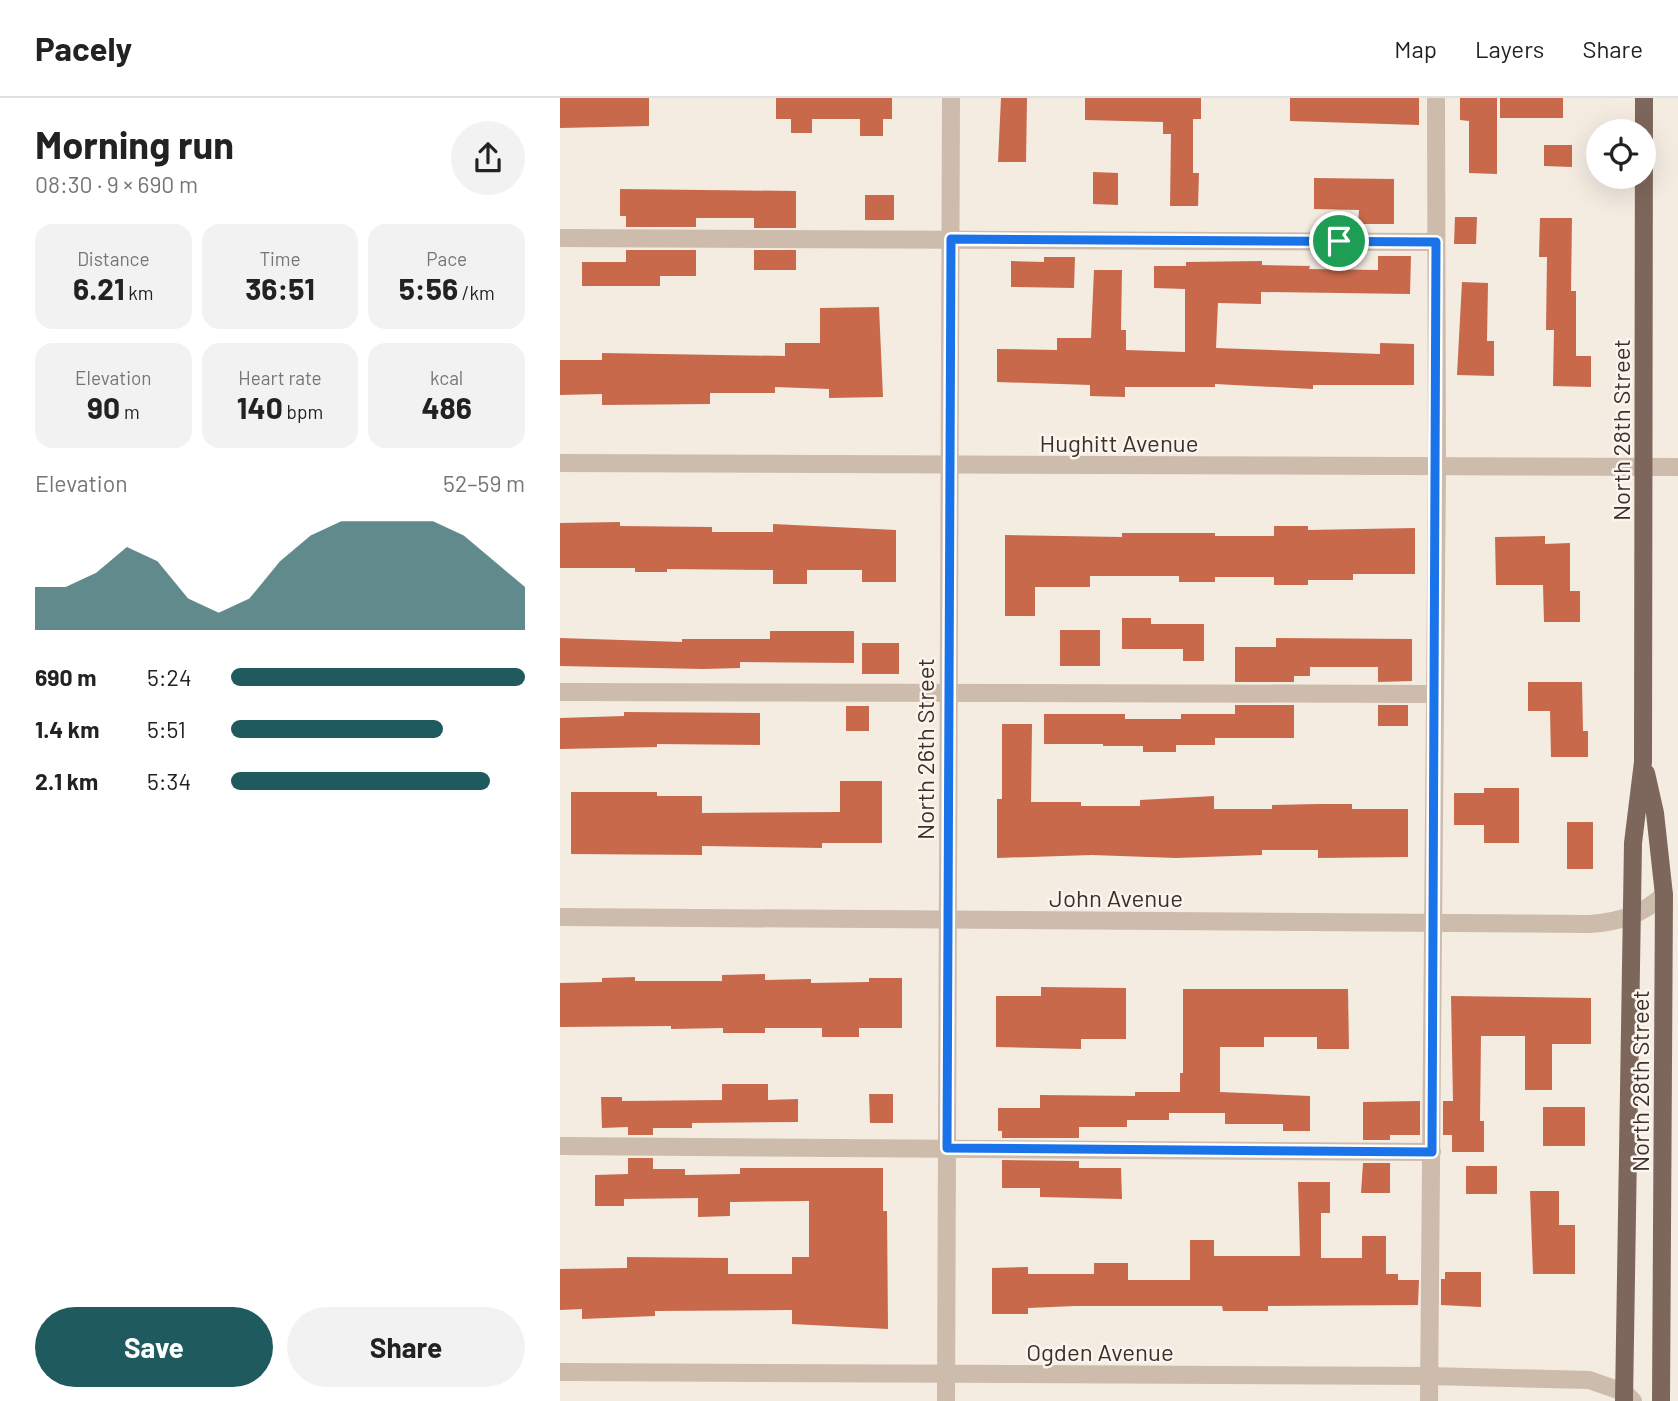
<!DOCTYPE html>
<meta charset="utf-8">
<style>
:root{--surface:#fff;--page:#f2f2f2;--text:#222;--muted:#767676;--line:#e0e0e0;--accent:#1f5a5e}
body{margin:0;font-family:Barlow,sans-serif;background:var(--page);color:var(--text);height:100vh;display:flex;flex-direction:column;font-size:26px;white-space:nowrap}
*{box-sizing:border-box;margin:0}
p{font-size:23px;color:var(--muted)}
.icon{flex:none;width:38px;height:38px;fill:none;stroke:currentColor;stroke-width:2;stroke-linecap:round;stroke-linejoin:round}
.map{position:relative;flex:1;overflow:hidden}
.sheet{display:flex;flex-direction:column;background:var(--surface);width:560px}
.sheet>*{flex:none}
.controls{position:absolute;left:1026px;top:21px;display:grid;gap:14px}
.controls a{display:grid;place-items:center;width:70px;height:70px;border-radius:50%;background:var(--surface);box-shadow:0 7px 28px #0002;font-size:35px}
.pin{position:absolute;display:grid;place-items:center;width:60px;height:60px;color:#fff;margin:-30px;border:4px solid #fff;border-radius:50%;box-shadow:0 2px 7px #0007}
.round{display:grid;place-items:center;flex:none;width:74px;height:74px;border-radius:37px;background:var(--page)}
.summary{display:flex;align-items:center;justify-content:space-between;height:119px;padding:0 35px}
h1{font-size:38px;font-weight:700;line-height:52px}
.metrics{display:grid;grid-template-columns:repeat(3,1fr);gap:10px;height:119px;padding:7px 35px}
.metrics div{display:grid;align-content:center;border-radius:18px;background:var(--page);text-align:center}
.metrics b{font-size:30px;font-weight:700}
.metrics small{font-size:19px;font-weight:400}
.metrics p{font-size:19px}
.chart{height:196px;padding:14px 35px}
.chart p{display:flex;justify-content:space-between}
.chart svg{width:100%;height:126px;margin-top:7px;fill:var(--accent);opacity:.7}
.cta{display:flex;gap:14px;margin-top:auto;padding:14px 35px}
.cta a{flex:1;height:80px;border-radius:42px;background:var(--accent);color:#fff;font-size:28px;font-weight:700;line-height:80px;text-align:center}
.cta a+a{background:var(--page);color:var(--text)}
ul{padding:0 35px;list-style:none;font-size:23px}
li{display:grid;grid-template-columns:112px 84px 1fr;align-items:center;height:52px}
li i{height:18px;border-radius:9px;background:var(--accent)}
header{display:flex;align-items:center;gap:42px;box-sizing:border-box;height:98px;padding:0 35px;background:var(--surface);border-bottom:2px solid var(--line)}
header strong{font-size:33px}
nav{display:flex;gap:38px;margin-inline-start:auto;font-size:24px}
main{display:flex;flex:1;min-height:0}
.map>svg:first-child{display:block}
</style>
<header>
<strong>Pacely</strong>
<nav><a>Map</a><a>Layers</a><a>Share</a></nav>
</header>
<main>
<section class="sheet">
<div class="summary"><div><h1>Morning run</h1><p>08:30 · 9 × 690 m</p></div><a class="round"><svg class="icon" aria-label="share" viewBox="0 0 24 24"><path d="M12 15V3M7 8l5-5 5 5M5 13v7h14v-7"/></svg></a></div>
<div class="metrics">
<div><p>Distance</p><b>6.21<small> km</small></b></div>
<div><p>Time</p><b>36:51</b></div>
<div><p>Pace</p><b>5:56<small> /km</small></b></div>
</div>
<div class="metrics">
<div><p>Elevation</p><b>90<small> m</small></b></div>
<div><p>Heart rate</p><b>140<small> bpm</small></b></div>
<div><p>kcal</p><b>486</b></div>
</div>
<div class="chart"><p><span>Elevation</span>52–59 m</p>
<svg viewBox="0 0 160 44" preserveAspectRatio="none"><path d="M0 44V29L10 29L20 24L30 15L40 20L50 33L60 38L70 33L80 20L90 11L100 6L110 6L120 6L130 6L140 11L150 20L160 29V44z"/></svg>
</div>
<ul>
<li><b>690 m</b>5:24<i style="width:100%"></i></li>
<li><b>1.4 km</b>5:51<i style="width:72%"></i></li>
<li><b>2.1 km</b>5:34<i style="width:88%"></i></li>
</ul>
<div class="cta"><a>Save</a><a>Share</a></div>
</section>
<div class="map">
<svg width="1118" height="1303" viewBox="0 0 1118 1303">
<rect width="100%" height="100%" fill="#f4ebe1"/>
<g fill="#c8694b">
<polygon points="0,0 89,0 89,28 0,30"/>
<polygon points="216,0 332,0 332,21 323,21 323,38 300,38 300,21 252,21 252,35 231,35 231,21 216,21"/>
<polygon points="441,0 467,0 466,64 438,64"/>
<polygon points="525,0 641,0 641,21 633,21 633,75 639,75 638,108 610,108 611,36 603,36 603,24 525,22"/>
<polygon points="730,0 859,0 859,27 730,23"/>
<polygon points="900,0 937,0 937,76 909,75 909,23 900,22"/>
<rect x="940" y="0" width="63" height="20"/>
<polygon points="984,47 1012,47 1012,69 984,68"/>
<polygon points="533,74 558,75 558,107 533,106"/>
<polygon points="754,80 834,81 834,126 798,126 799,112 754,111"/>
<polygon points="60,91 236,93 236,130 194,130 194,120 136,120 136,129 66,129 66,118 60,118"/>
<rect x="305" y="97" width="29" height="25"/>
<polygon points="895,119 917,119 916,146 894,146"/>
<polygon points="980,120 1012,120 1011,193 1016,193 1016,258 1031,258 1031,289 993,288 994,232 986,232 987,159 979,159"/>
<polygon points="66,152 136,152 136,178 100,178 100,188 22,188 22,164 66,164"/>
<rect x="194" y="152" width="42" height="20"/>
<polygon points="818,158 851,158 850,196 701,194 701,206 658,205 656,250 820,256 820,245 854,246 854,287 753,287 753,291 655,286 655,289 565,289 565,299 530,298 530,287 437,284 437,251 497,252 497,240 531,240 534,172 562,172 561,232 566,232 566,252 625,254 625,191 594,190 594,168 626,168 626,164 702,163 702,167 750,168 749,171 818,172"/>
<polygon points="484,159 515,159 514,190 451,189 451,163 484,164"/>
<polygon points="902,184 928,185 927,243 934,243 934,278 897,277"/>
<polygon points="319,209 323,299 269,300 269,291 215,289 215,295 150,295 150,306 42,307 42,296 0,297 0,262 42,262 42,255 225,258 225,245 260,245 260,210"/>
<polygon points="60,424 60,428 152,429 152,434 213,434 213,426 336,432 336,484 302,484 302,472 247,472 247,486 213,486 213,472 107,471 107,474 75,474 75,470 0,470 0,425"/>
<polygon points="714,428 748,428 748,432 855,430 855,476 793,476 793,482 748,482 748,487 714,487 714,479 655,479 655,484 619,484 619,478 530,478 530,489 475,489 475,518 445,518 445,437 562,439 562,435 655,435 655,438 714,438"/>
<polygon points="985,438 985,446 1010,445 1010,493 1020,493 1020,524 984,524 983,487 936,487 935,439"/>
<polygon points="562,520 591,520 591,526 644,526 644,563 623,563 623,551 562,551"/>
<rect x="500" y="532" width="40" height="36"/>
<polygon points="210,533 294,533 294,565 180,564 180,570 143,571 0,568 0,540 122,544 122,541 210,541"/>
<polygon points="716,540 852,541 852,583 818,584 818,569 750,569 750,578 734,578 734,584 675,584 675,549 716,549"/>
<rect x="302" y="545" width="37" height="31"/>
<polygon points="968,584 1022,584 1023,633 1028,633 1028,659 991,659 990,613 968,613"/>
<polygon points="675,607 734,607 734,640 655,640 655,647 616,647 616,654 583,654 583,648 543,648 543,646 484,646 484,616 565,616 565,621 621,621 621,616 675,616"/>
<rect x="818" y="607" width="30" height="21"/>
<rect x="286" y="608" width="23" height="25"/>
<polygon points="64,614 200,615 200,647 97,646 97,649 0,651 0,620 64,618"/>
<polygon points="442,626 472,626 471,704 521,704 521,708 580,708 580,702 654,698 654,711 712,711 712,707 758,706 792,706 792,711 848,711 848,759 758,760 758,752 702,752 702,757 616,760 532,757 437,760 437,701 442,701"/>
<polygon points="280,683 322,683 322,745 262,745 262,750 142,748 142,757 11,756 11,694 97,694 97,698 142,698 142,715 280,714"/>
<polygon points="924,690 959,690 959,745 924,745 924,727 894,727 894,695 924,695"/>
<rect x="1007" y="724" width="26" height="47"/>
<polygon points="205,876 205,882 251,881 251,885 309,884 309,880 342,880 342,930 299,930 299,939 262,939 262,930 205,930 205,935 163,935 163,930 111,931 111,928 0,929 0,885 42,884 42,880 75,879 75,883 162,883 162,877"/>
<polygon points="481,889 566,890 566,941 521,941 521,951 436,949 436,898 481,898"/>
<polygon points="623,891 788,891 789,951 757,951 757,939 704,939 704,949 660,949 660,994 750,998 750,1033 723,1033 723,1026 665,1026 665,1015 609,1015 609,1022 567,1022 567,1029 519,1029 519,1040 442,1040 442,1033 438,1033 438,1010 480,1010 480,997 575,998 575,994 620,994 620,975 623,975"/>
<polygon points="891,898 1031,900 1031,946 992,946 992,992 965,992 965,938 921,938 920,1023 924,1023 924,1054 892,1054 892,1037 883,1037 883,1003 893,1003"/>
<polygon points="162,986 208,986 208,1002 238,1001 238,1024 132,1025 132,1030 93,1030 93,1037 68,1037 68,1029 42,1030 41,999 62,999 62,1003 162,1002"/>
<polygon points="309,996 333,996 333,1025 310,1025"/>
<polygon points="860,1003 860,1037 830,1037 830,1042 803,1042 803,1004"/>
<rect x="983" y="1009" width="42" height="39"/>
<polygon points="68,1060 93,1060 93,1071 125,1071 125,1077 180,1076 180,1070 323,1070 323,1113 327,1113 328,1231 232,1226 232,1212 95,1213 95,1218 22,1221 22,1211 0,1212 0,1171 67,1170 67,1159 168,1160 168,1176 232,1176 232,1159 249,1159 249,1103 170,1104 170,1118 138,1119 138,1100 64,1101 64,1108 35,1108 35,1077 68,1076"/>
<polygon points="442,1062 519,1063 519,1070 561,1070 562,1101 480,1099 480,1090 442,1090"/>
<polygon points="803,1065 830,1065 830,1095 801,1095"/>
<rect x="906" y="1068" width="31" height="28"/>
<polygon points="738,1084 770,1084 770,1115 761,1115 761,1160 802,1160 802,1138 826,1138 826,1176 838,1176 838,1182 859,1182 858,1207 708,1208 708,1213 663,1213 662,1208 515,1208 468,1210 468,1216 432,1216 432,1170 468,1169 468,1176 534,1176 534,1165 568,1165 568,1182 630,1182 630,1142 654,1142 654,1158 740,1158"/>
<polygon points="970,1093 999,1093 999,1127 1015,1127 1015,1176 973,1176"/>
<polygon points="885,1174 921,1174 921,1209 881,1207 881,1181 885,1181"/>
</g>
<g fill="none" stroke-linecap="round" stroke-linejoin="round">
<g stroke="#cdbbac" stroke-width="18">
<polyline points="0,140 876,144"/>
<polyline points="0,365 1118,369"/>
<polyline points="0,594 875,596"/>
<path d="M0,819L1029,826C1060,824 1081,817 1104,797"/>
<polyline points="0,1048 872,1054"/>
<polyline points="0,1274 869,1278 1029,1282 1064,1294 1073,1303"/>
<polyline points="386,1303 391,0"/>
<polyline points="869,1303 877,368 876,0"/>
</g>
<g stroke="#7d675c" stroke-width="18">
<polyline points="1086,675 1095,715 1104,797 1101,1303"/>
<polyline points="1064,1303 1073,745 1083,664 1084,0"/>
</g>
</g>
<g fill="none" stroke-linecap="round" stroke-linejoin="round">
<g stroke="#fff" stroke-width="14">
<polygon id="route" points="391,141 876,144 872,1054 387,1050"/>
</g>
<use href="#route" stroke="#1a73e8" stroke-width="9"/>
</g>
<g text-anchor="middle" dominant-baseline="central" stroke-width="5" stroke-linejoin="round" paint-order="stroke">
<g font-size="24" fill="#3b302b" stroke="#fbf5ee">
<text transform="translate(1060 332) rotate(-90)">North 28th Street</text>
<text x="559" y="344">Hughitt Avenue</text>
<text transform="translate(364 651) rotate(-90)">North 26th Street</text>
<text x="556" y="799">John Avenue</text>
<text transform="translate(1079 983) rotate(-90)">North 28th Street</text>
<text x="540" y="1253">Ogden Avenue</text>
</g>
</g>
</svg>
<div class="controls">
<a><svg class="icon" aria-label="locate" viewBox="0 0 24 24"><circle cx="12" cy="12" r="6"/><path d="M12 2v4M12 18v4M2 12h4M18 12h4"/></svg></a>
</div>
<div class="pin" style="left:779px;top:143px;background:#1e9e55"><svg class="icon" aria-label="arrive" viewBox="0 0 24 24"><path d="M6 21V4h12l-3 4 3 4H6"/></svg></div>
</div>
</main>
